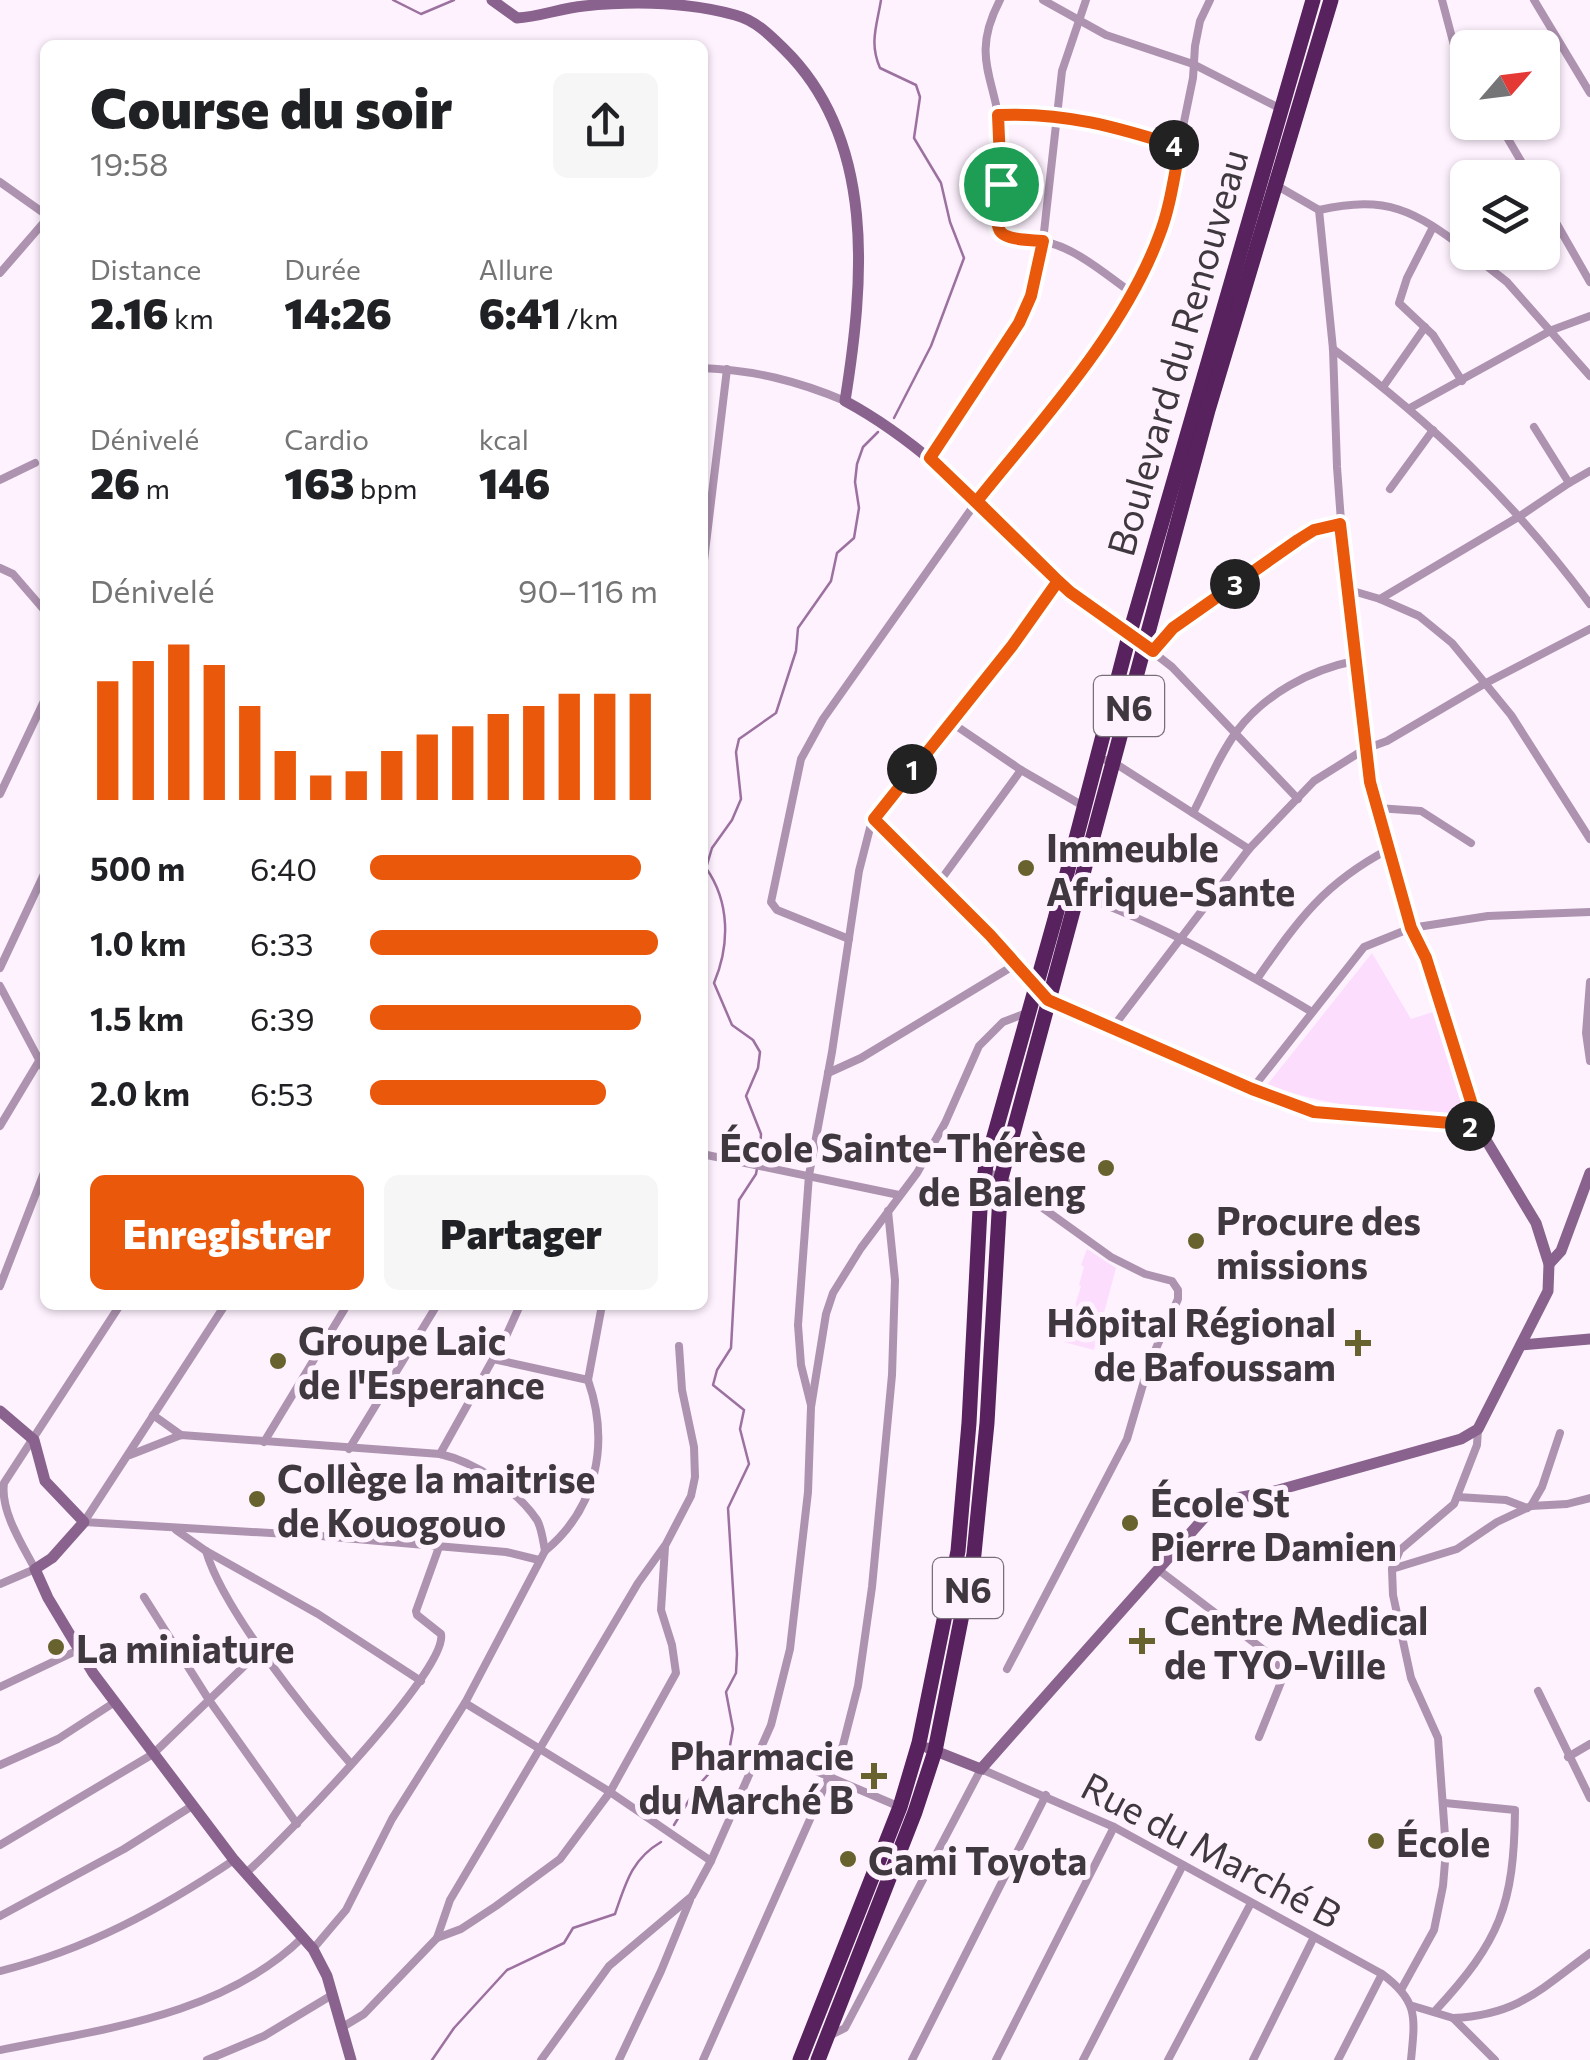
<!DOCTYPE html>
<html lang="fr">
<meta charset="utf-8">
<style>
:root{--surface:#fff;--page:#f6f6f6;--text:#202124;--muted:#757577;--accent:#ea580c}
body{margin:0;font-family:Commissioner,sans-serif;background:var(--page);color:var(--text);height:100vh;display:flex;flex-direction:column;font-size:38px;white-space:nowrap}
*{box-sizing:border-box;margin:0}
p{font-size:32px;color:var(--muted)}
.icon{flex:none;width:55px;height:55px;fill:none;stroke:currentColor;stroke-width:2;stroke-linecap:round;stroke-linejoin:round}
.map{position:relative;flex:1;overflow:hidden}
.drawer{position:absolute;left:40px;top:40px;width:668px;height:1270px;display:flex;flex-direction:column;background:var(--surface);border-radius:15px;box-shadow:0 2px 8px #0004}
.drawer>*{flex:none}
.needle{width:65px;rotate:62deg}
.tools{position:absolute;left:1450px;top:30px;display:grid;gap:20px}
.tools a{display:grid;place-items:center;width:110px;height:110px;border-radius:15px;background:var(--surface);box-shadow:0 2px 8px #0004;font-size:50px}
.pin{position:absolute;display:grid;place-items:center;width:85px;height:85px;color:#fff;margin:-42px;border:5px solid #fff;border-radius:50%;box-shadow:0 2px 10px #0007}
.km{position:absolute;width:50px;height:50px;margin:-25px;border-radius:50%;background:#222;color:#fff;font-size:28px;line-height:50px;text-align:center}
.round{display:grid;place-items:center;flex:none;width:105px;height:105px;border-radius:15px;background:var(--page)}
.headline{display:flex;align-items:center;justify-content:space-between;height:170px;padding:0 50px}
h1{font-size:55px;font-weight:800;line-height:75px}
.figures{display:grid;grid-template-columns:repeat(3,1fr);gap:15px;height:170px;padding:10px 50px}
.figures div{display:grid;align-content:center}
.figures b{font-size:42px;font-weight:800}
.figures small{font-size:28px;font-weight:400}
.figures p{font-size:28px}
.chart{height:280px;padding:20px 50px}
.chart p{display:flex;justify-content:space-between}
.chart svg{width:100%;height:180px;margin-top:10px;stroke:var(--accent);stroke-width:6}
.button{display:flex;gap:20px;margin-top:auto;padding:20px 50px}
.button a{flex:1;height:115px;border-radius:15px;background:var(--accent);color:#fff;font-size:40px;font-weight:800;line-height:115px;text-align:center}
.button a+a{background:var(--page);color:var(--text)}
ul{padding:0 50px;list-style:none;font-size:32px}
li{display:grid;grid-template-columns:160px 120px 1fr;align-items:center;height:75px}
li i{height:25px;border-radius:12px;background:var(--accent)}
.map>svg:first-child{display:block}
</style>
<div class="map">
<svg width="1590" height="2060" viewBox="0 0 1590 2060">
<rect width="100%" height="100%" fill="#fef2ff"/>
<g fill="#fcddfe">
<path d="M1372,953L1411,1019L1436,1011L1465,1112L1460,1116C1395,1113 1328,1107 1267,1085Z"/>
<polygon points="1087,1249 1116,1268 1094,1350 1064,1342 1081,1286 1079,1285 1084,1267 1081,1265"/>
</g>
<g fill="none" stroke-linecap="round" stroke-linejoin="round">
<g stroke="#9c71a0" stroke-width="2.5">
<polyline points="393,0 421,14 454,0"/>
<path d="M881,0C877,25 869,43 880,68L916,85L920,97L914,138L941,183L950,222L964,258L931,346L894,418"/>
<path d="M674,1825L697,1787L729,1751L733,1729L726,1692L736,1673L737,1654L728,1508L749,1464L740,1429L744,1410L713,1385L717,1370L731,1348L739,1200L756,1174L760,1152L761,1134L746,1096L758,1068L760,1052L753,1040L732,1025L714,983C730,945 730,902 706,868L712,848L732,820L741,799L736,752L739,739L776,713L796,651L798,628L831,581L837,553L854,538L859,508L855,482L857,464L863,447L878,432"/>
<path d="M432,2060L454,2028L507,1970L564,1943L573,1928L615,1914C626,1882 632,1859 661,1842"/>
</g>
<g stroke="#ae93b0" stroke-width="8">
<path d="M1000,0C969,59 997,79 1001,136C1003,167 997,198 997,230C1007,243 1027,238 1042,241C1075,247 1105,274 1132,293"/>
<polyline points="1043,0 1106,35 1193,64 1283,110"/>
<polyline points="1442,0 1455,49 1468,72"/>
<polyline points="1534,0 1590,93"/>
<path d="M999,115C1065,112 1117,127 1180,147"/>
<polyline points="1498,122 1531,178"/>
<polyline points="0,182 45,214"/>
<polyline points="1274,184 1319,210 1333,349 1337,467 1346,589 1369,782 1411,928 1428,966 1479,1129"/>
<polyline points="1542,198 1590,282"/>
<path d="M1319,210C1388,195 1413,210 1468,251"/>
<polyline points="1433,227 1407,278 1399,303 1433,335 1462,381"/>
<polyline points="1469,252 1507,282 1590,376"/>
<polyline points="0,273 45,221"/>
<path d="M1333,349C1434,424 1515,503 1590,604"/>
<path d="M702,368C754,370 798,381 845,401"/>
<polyline points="1383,387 1425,327"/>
<polyline points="1410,408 1552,330 1590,316"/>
<polyline points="930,458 966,400 999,356 1031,296 1043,241 1062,71 1086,0"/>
<polyline points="0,480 35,463"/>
<polyline points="1569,483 1590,471"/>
<polyline points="1390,489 1433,430"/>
<polyline points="0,568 13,574 45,611"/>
<polyline points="702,577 727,369"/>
<polyline points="1346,589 1380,599 1419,616 1452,643 1511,715 1590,839"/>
<polyline points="1380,599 1520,516 1569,483 1534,427"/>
<polyline points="1149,649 1172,667 1298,799"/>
<polyline points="1153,651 1173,628 1307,533 1340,523"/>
<polyline points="949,721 1021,770 1085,807"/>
<polyline points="1098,758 1113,762 1249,849"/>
<polyline points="0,794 45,699"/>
<polyline points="1377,808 1421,811 1471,843"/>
<path d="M1193,813C1207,786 1219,755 1237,731C1265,694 1310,670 1354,661"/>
<polyline points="874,819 1035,983"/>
<polyline points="937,885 1021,770"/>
<path d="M1076,894C1160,923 1236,967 1312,1012"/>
<polyline points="849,939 777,910 771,902 801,759 823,719 977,501 1105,335 1141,277 1163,224 1193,78 1195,46 1200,21 1210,0"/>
<polyline points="0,968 45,872"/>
<path d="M1257,979C1299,919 1323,884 1389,849"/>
<polyline points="1590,982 1586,1033 1590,1061"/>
<polyline points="0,986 45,1071"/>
<polyline points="1113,1027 1249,849 1314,781 1365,749 1387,741 1484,684 1590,629"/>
<polyline points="828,1073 861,1058 1018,963"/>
<polyline points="1252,1089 1364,947 1411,928 1488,916 1590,912"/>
<polyline points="0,1126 45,1051"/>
<polyline points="702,1154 899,1195"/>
<polyline points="985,1171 1001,1178 1111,1257 1145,1274 1172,1281 1178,1290 1178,1299 1149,1364 1127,1439 1007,1669"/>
<polyline points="0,1286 45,1170"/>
<polyline points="225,1305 84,1522 321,1536 506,1552 539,1560"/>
<polyline points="493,1359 588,1380 602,1305"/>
<polyline points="811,1405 801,1365 798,1325 809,1175 832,1052 859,871 870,828 879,810 1012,646 1058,581"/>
<polyline points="153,1415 181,1435"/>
<polyline points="264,1442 347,1305"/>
<polyline points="349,1449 437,1305"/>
<polyline points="440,1454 507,1334 520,1305"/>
<path d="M130,1455L181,1435L440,1454C475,1462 517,1490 537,1520C542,1529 543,1541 545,1551L465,1703L392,1819L346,1910L313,1949"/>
<polyline points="1458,1497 1506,1500 1527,1508"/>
<polyline points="1531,1506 1542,1487 1560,1433"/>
<polyline points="176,1530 206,1551 318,1614 421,1681"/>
<path d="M206,1551C223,1610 309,1716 351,1764"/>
<path d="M545,1551C597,1508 610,1443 588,1380"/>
<polyline points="1392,1569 1457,1549 1497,1522 1531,1506 1567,1504 1590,1498"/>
<polyline points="1160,1571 1273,1657 1281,1669 1283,1677 1259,1737"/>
<path d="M0,1584L35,1569C23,1546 0,1511 4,1483L120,1305"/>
<polyline points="144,1597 209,1700 297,1824"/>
<polyline points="0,1687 78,1650"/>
<polyline points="1538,1691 1590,1798"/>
<polyline points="465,1703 610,1792 711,1861"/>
<polyline points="762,1748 900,1807"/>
<polyline points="1568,1757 1590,1744"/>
<polyline points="0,1765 58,1739 115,1702"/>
<polyline points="0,1845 153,1754 262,1649"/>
<path d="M246,1873C279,1844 449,1670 441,1634L417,1615L416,1611L439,1547"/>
<polyline points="0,1916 124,1849 192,1806"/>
<polyline points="437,1938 461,1929 496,1906 560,1859 610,1792 676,1673 672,1645 661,1610 665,1547"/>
<path d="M0,1971C86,1950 161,1909 234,1860"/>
<polyline points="1402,1988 1434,1930 1443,1886 1446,1850 1438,1738 1411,1678 1393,1595 1392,1569 1400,1550 1454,1504 1477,1445 1478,1429"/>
<polyline points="1413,2006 1453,2018 1495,2060"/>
<path d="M1435,2011C1500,1941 1514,1905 1515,1810L1445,1803"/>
<path d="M1453,2018C1518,2015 1541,1989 1590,1953"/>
<polyline points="341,2028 364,2014 437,1938 450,1900 638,1583 666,1544 691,1496 695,1477 694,1447 682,1390 679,1346"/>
<path d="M827,2037L845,2028L981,1769L1114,1827L1382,1974C1419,2001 1415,2018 1411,2060"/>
<path d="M0,2050C104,2029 224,2015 303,1937"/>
<polyline points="207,2060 264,2036 332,1995"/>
<polyline points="541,2060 609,1966 692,1896 711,1861 771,1725 790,1649 808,1492 811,1407 826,1314 833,1293 861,1248 917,1173 945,1123 979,1046 1003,1022 1029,1012"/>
<polyline points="619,2060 661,1971 690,1900"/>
<polyline points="703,2060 843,1745 858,1686 872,1587 892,1375 895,1280 888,1211"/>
<polyline points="912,2060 1046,1795"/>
<polyline points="996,2060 1114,1827"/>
<polyline points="1083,2060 1183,1865"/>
<polyline points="1168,2060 1251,1903"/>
<polyline points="1253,2060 1314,1937"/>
<polyline points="1338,2060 1382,1974"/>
</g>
<g stroke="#89638d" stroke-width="11">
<path d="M492,0L517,18C539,17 561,8 584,6C633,1 687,2 735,15C755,20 770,35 784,49C877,140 864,283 845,401C912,437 965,489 1019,542C1056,578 1092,616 1137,641"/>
<polyline points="1549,1264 1561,1251 1590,1173"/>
<polyline points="1521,1345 1590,1339"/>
<polyline points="0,1411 34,1440 45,1481 84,1522 52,1558 35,1569 48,1598 93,1673 234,1860 313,1949 327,1976 351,2060"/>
<polyline points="928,1748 981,1769 1211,1510 1225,1500 1275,1491 1461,1439 1478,1429 1548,1291 1549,1264 1536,1223 1480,1130 1463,1125 1314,1112 1252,1089 1048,1000 1044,994"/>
</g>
<g stroke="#58225e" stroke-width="15">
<polyline points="800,2060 900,1807 919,1743 958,1551 969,1423 980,1209 986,1165 1055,919 1129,636 1313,0"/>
<polyline points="818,2060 915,1812 935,1751 974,1554 987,1423 1001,1178 1208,410 1331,0"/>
</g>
</g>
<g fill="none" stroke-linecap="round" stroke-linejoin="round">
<g stroke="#fff" stroke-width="20">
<path id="route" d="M1001,184C996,234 988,238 1043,241L1031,296L1019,323L930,458L1058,581L1012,646L874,819L990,935L1048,1000L1252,1089L1314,1112L1463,1124L1480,1130L1426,958L1411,928L1370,782L1340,524L1314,530L1298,540L1173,628L1153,651L1070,592L1058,581L977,501C1041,421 1123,333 1159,236C1170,209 1174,176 1180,147C1117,127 1065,112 998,115L1001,184"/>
</g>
<use href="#route" stroke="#ea580c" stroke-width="12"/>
</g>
<g fill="#68622e" stroke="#fef2ff" stroke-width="4">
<circle cx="1026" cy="868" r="10"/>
<circle cx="1106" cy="1168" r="10"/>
<circle cx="1196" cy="1241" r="10"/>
<path d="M1353 1328h10v10h10v10h-10v10h-10v-10h-10v-10h10z"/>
<circle cx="278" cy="1361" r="10"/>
<circle cx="257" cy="1499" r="10"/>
<circle cx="1130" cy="1523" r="10"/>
<path d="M1137 1626h10v10h10v10h-10v10h-10v-10h-10v-10h10z"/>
<circle cx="56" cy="1647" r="10"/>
<path d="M869 1761h10v10h10v10h-10v10h-10v-10h-10v-10h10z"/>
<circle cx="1376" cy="1841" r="10"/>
<circle cx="848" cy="1859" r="10"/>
</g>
<g text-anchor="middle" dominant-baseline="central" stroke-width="10" stroke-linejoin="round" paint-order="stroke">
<g fill="#fef2ff" stroke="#787079" stroke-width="2.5">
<rect x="1094" y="676" width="70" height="60" rx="8"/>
<rect x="933" y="1558" width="70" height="60" rx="8"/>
</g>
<g font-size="35" font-weight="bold" fill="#3f393f">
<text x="1129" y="706">N6</text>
<text x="968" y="1588">N6</text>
</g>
<g font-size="38" fill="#3f393f" stroke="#fef2ff">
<text transform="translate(1176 352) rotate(-74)">Boulevard du Renouveau</text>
<text transform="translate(1212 1849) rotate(28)">Rue du Marché B</text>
</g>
<g font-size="38" font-weight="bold" fill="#3f393f" stroke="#fef2ff" text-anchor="start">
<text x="1046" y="846">Immeuble<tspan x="1046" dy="44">Afrique-Sante</tspan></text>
<text x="1086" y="1146" text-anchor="end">École Sainte-Thérèse<tspan x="1086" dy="44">de Baleng</tspan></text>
<text x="1216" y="1219">Procure des<tspan x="1216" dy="44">missions</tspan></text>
<text x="1336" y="1321" text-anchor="end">Hôpital Régional<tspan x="1336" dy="44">de Bafoussam</tspan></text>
<text x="298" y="1339">Groupe Laic<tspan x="298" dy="44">de l'Esperance</tspan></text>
<text x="277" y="1477">Collège la maitrise<tspan x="277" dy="44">de Kouogouo</tspan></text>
<text x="1150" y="1501">École St<tspan x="1150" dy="44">Pierre Damien</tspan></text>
<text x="1164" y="1619">Centre Medical<tspan x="1164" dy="44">de TYO-Ville</tspan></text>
<text x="76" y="1647">La miniature</text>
<text x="854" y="1754" text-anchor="end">Pharmacie<tspan x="854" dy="44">du Marché B</tspan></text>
<text x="1396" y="1841">École</text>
<text x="868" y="1859">Cami Toyota</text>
</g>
</g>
</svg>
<div class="tools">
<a><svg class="needle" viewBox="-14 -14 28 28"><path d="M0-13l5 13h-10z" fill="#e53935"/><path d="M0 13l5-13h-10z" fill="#757577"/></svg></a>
<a><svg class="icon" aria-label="layers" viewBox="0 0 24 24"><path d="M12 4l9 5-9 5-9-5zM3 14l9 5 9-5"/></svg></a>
</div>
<div class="pin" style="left:1001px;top:184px;background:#1e9e55"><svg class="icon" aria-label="arrive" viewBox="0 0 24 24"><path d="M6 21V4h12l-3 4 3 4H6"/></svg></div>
<b class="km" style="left:912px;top:769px">1</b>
<b class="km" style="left:1470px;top:1126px">2</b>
<b class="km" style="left:1235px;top:584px">3</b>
<b class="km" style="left:1174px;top:145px">4</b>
<section class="drawer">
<div class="headline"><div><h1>Course du soir</h1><p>19:58</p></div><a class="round"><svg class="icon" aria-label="share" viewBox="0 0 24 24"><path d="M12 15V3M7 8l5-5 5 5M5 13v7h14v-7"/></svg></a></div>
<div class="figures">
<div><p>Distance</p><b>2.16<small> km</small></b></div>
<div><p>Durée</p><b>14:26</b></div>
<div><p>Allure</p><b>6:41<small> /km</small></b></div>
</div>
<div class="figures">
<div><p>Dénivelé</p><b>26<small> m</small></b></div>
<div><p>Cardio</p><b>163<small> bpm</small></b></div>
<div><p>kcal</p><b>146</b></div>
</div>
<div class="chart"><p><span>Dénivelé</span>90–116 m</p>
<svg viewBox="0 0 160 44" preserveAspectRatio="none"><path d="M5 44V15M15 44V10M25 44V6M35 44V11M45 44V21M55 44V32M65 44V38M75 44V37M85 44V32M95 44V28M105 44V26M115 44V23M125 44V21M135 44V18M145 44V18M155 44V18"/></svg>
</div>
<ul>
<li><b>500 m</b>6:40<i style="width:94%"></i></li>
<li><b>1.0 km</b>6:33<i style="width:100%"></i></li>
<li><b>1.5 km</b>6:39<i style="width:94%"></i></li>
<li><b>2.0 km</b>6:53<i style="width:82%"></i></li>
</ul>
<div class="button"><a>Enregistrer</a><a>Partager</a></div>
</section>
</div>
